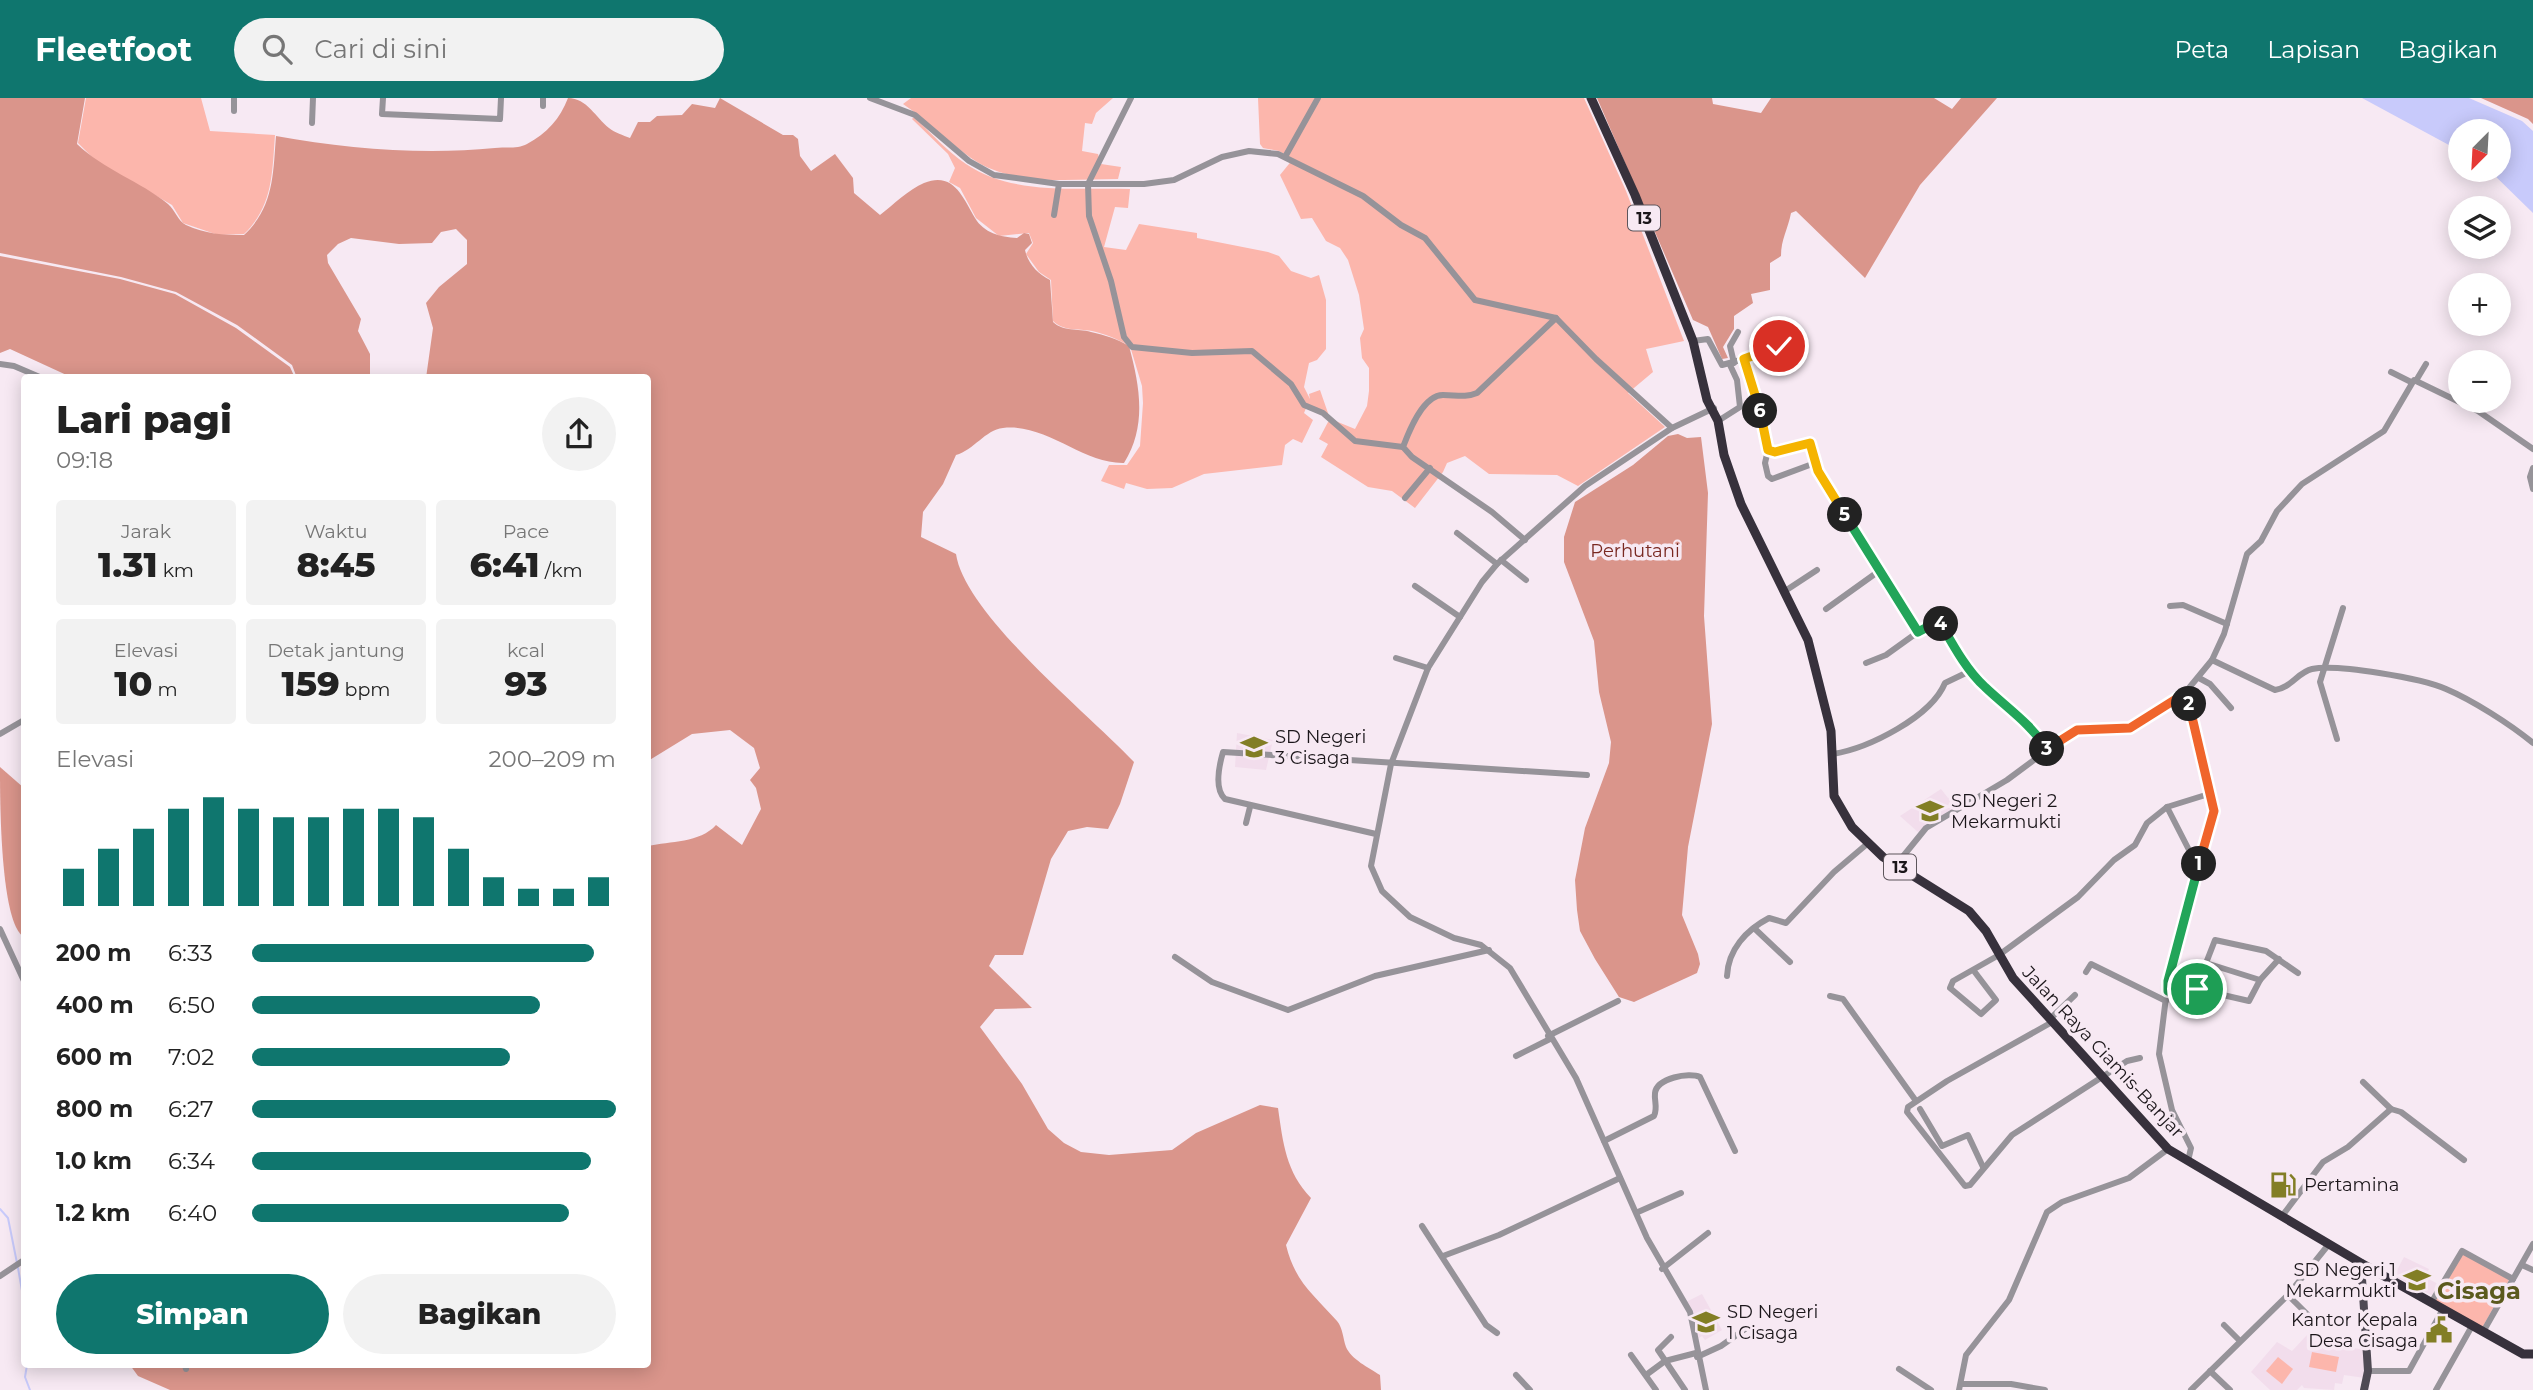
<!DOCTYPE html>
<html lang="id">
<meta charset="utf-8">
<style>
:root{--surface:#fff;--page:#f2f2f2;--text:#222;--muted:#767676;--accent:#0f766e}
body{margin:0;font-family:Montserrat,sans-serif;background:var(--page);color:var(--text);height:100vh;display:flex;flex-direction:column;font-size:26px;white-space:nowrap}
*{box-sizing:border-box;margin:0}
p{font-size:23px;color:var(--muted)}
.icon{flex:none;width:38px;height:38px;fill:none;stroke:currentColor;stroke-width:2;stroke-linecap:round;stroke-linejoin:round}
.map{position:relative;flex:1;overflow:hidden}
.side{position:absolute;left:21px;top:276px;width:630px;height:994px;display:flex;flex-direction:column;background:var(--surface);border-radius:7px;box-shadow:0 4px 18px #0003}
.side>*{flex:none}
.needle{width:46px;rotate:204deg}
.controls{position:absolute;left:2448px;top:21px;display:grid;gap:14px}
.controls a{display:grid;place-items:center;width:63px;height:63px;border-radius:50%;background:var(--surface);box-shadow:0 4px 18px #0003;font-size:35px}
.pin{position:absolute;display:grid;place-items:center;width:60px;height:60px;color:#fff;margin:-30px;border:4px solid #fff;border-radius:50%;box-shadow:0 2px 7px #0007}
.km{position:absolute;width:35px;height:35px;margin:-18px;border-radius:50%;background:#222;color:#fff;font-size:19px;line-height:35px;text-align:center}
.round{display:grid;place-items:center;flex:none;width:74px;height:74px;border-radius:37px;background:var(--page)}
.headline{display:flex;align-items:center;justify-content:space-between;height:119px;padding:0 35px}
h1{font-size:38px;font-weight:800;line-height:52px}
.stats{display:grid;grid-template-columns:repeat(3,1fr);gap:10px;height:119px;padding:7px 35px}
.stats div{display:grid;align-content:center;border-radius:7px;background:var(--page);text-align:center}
.stats b{font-size:35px;font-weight:800}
.stats small{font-size:19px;font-weight:400}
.stats p{font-size:19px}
.chart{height:196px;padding:14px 35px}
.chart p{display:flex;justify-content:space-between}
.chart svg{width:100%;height:126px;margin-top:7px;stroke:var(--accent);stroke-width:6}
.button{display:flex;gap:14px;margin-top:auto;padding:14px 35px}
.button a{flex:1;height:80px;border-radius:42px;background:var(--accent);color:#fff;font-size:28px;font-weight:800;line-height:80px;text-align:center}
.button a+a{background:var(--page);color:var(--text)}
ul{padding:0 35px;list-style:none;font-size:23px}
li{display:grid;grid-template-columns:112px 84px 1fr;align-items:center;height:52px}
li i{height:18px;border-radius:9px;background:var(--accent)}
header{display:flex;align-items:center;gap:42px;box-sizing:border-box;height:98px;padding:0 35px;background:var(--accent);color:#fff}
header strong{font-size:33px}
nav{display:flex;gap:38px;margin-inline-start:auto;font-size:24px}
.search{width:490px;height:63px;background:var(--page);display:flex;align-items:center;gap:18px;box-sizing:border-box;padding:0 24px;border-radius:38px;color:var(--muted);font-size:26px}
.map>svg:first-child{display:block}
</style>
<header>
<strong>Fleetfoot</strong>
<div class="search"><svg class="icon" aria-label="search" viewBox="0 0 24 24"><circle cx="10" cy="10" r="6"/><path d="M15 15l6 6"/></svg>Cari di sini</div>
<nav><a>Peta</a><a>Lapisan</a><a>Bagikan</a></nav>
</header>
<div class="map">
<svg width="2533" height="1292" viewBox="0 0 2533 1292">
<rect width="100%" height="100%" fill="#f7e9f3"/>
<g fill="#f2ddec">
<polygon points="1237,635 1273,642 1266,672 1235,669"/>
<polygon points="1941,691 1948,700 1952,698 1959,708 1918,734 1900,718"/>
<polygon points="2404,1159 2429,1171 2425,1179 2440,1187 2433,1198 2394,1178"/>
<polygon points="1702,1196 1722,1232 1705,1242 1702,1238 1697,1241 1686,1204"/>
<polygon points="2307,1237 2313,1243 2365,1252 2365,1280 2344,1277 2342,1286 2335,1285 2334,1292 2304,1290 2302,1287 2297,1292 2270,1292 2251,1274 2277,1244 2292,1253"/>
</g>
<g fill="#fcb6ac">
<path d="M86,0H201L210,33L275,37C272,76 273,108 244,136L218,137L183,125L172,107L96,63L78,45Z"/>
<path d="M911,0H1113L1096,15L1092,26L1085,25L1082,53L1098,56L1101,66L1121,69L1118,81C1070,81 1012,89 971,60C947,43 927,22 903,6Z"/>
<polygon points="1258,0 1584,0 1626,93 1684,243 1646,251 1653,274 1628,295 1665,329 1578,388 1557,377 1489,376 1465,358 1447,365 1443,374 1415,410 1392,393 1368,389 1321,359 1328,346 1319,341 1328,324 1333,322 1355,331 1367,308 1369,293 1369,270 1362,260 1360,240 1364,231 1359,197 1348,162 1340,150 1326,143 1312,120 1301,121 1280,77 1293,61 1279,53 1263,50 1260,46"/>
<path d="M914,19C931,35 947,53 966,66C1013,98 1077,89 1130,91L1128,110L1115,109L1104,149L1126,152L1139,126L1197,135V140L1268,154L1279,158L1291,173L1311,180L1319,177L1326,202V251L1317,262L1309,265L1304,289L1310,301L1309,296L1320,292L1329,318L1307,308L1304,315L1313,322L1302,345L1293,341L1285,347L1282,367L1204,376L1172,390L1147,391L1126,385L1124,391L1101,383L1109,367H1127L1140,348L1143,305L1142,288L1130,248C1117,241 1106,236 1092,233C1077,230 1065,234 1053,223L1051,182L1039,174L1026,156L1033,145L1029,135L999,138L976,120L960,90L949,84L955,70L948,56L912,21Z"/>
<polygon points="2463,1154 2509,1182 2482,1230 2434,1202"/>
<polygon points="2312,1254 2339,1259 2336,1274 2309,1269"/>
<polygon points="2278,1259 2293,1271 2282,1286 2266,1273"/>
</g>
<g fill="#da958b">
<path d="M0,0H85L77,46C104,72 140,83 168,106C175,112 178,123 186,127C205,136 223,137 244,137C274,109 273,76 276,38C347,51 424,57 495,50C505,49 518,51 527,46C547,35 560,21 568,0C587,0 596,20 609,30C615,35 623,37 630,40L638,24H650L657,18L682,17L692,6L715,10L720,0L783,37H793L798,41L800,58L811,73L835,56L853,80L854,95L880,117C893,107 909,91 924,85C954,73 963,100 975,120C984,135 1000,139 1017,140L1024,135L1029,136L1032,145L1025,152C1028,166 1038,176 1050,182L1053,224C1064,234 1077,230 1091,234C1105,237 1117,241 1129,248C1140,289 1147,328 1124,365C1083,366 1046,325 1003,330C985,332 974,352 956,357L943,386L923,414L921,439L956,456C965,517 1089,616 1134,664L1120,706L1108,731L1087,729L1068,733L1051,761L1023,857H995L989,868L1032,910L995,911L980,929L1022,986L1048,1031L1064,1045L1081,1054L1109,1057L1172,1052L1196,1035L1260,1007L1278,1010C1283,1045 1286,1074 1311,1100L1286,1147C1295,1184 1313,1196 1337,1223C1343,1230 1343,1241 1346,1249C1351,1261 1369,1270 1380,1277L1381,1292H170L138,1278L130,1267H648V748C670,743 700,745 716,727L742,747L761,711L756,690L750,682L760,670L754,650L730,632L692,636L648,663V280H426L433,230L426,205L439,189L467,166V142L456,131L441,134L432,145L399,146L351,140L338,146L327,157L328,165L361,221L358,233L370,256V280H297L292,267L237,227L176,194L121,179L0,155Z"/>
<path d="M1597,0H1712L1713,6L1761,15L1771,0H1934L1952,11L1961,0H1997L1920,87L1865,180L1796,113L1791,115C1788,131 1781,141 1781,158L1770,165V192L1751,196L1753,205L1734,218V231L1723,249L1728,260L1722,261L1708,229L1693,222Z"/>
<polygon points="2481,0 2533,0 2533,26 2528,21"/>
<polygon points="0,158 120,181 175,196 236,230 290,269 295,280 73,280 10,251 0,255"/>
<polygon points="1678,336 1687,340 1701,339 1708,395 1704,518 1712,626 1688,749 1682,817 1698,856 1700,866 1697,875 1634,904 1619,899 1595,861 1580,833 1577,812 1575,782 1585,730 1609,665 1611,644 1599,594 1594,543 1564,464 1564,439 1575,404 1633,367 1668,338"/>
<path d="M0,669L24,690V839C0,826 0,701 0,669Z"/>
</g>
<polygon fill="#c8cafb" points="2362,0 2469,0 2522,23 2533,33 2533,115 2489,72 2499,72 2499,33 2460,33 2460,53"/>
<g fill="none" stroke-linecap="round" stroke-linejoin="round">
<g stroke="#c8cafb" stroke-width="2">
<polyline points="0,1111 8,1120 17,1165"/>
<polyline points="18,1170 24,1204"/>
<polyline points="27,1267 25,1279 30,1292"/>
</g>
<g stroke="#969399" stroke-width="6">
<polyline points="234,0 234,13"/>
<polyline points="383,0 382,16 500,21 501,0"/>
<polyline points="870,0 915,17 969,63 994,77 1059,86 1088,86 1131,0"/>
<polyline points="543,8 543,0"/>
<polyline points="312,25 313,0"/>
<polyline points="1285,59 1318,0"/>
<polyline points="1054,117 1059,86"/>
<polyline points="1693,243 1708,241 1722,267 1744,261 1758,305 1768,352 1775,354 1810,346 1818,373 1918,534 1937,524 1941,526 1980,584 2030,627 2047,651"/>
<polyline points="1744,261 1778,248 1787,270"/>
<polyline points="1734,265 1730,248 1738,234"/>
<polyline points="0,266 14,268 42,280"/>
<polyline points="2391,274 2411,284"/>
<polyline points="2417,281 2426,266"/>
<polyline points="1718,323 1740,309 1737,282 1730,267"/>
<polyline points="1403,349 1355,343 1323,315 1304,307 1291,286 1252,253 1192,255 1132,249 1124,239 1111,183 1089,118 1088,86 1144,86 1174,82 1222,59 1249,53 1278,56 1363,98 1401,127 1425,140 1475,202 1556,220 1596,261 1672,330"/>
<polyline points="1768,352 1765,365 1768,378 1772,381 1815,365"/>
<polyline points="2533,370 2530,379 2533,391"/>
<polyline points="1405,400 1430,370"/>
<polyline points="1457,435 1497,466"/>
<path d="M1525,442L1492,414L1412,359L1403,349C1409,333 1423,297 1443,297C1456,297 1465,300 1477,295L1556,220"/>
<polyline points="1501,462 1526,482"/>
<polyline points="1415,488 1460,519"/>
<polyline points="1785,493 1817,472"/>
<polyline points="2170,508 2183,507 2227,526"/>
<polyline points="1826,511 1879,473"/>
<polyline points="1396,560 1428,570"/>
<path d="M2212,562L2275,592C2291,590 2298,574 2312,571C2338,566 2421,580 2446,591C2472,602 2510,626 2533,645"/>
<polyline points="1866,565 1886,557 1918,534"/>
<polyline points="2199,580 2210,586 2231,610"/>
<polyline points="2184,596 2190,609 2212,695 2213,716 2203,742 2197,779 2168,883 2159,956 2172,1012 2191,1050 2188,1063"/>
<polyline points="0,636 24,622"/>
<polyline points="2337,641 2320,584 2343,510"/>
<path d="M1833,656C1869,650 1931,619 1945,585L1970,573"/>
<polyline points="2167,709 2189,752"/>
<polyline points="1246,725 1250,709"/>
<path d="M1376,736L1225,701C1214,691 1219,668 1223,654L1587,677"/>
<polyline points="1896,767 1926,730 2007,682 2073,633 2130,630 2184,596 2212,562 2224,536 2247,456 2261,443 2277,413 2302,386 2384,333 2414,282 2478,313 2533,351"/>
<polyline points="1754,830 1790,864"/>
<polyline points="0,831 24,883"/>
<polyline points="1175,859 1212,884 1288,912 1375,878 1489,852"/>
<polyline points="2206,865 2260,882"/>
<polyline points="1974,873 1996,902 1981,916 1950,890 1953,883 1999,857 2078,799 2114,762 2135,747 2147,725 2167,709 2212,695"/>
<polyline points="2086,874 2091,866 2166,903"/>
<path d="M1727,878C1728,852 1746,832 1769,820L1786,825L1834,774L1867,746"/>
<polyline points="2197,891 2249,903 2260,882 2279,861"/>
<polyline points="2168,893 2189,898 2194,896 2215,842 2266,853 2298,875"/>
<polyline points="1830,898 1843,901 1916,1003"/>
<polyline points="2051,920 2075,897"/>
<polyline points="2054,923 1947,983 1908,1009 1907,1014 1965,1088 1970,1087 2012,1037 2127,963 2140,960"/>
<polyline points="1548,938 1618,903"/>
<polyline points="1516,958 1550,941"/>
<polyline points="2363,984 2391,1011"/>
<polyline points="1920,1011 1942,1048 1968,1037 1983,1069"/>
<path d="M1604,1043L1654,1018C1658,1010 1654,1003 1655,995C1657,980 1689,974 1700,979L1735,1053"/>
<polyline points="1638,1114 1681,1095"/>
<polyline points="2282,1118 2323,1064 2348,1049 2391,1011 2401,1014 2464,1062"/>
<polyline points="1422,1128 1486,1227 1497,1235"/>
<polyline points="1443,1158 1499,1137 1620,1080"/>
<polyline points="2522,1167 2533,1172"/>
<polyline points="1662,1171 1708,1135"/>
<polyline points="0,1178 24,1162"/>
<polyline points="2288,1197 2318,1227"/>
<polyline points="2431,1205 2462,1153 2513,1181"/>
<polyline points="2224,1227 2239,1242"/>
<polyline points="2483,1234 2533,1146"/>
<polyline points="1671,1239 1658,1252 1685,1292"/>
<polyline points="1631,1257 1656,1292"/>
<polyline points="1697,1259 1721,1248 1745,1231"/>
<polyline points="185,1267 186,1271"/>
<polyline points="1899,1271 1931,1292"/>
<polyline points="2210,1273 2230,1292"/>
<polyline points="2368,1273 2409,1273 2443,1211"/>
<polyline points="1516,1277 1530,1292"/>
<polyline points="1646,1277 1665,1263 1696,1255"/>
<polyline points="1961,1286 2011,1286 2045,1292"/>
<polyline points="1706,1292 1690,1214 1647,1140 1576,980 1510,870 1481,847 1454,840 1410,819 1382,793 1371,768 1391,666 1428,570 1482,484 1497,466 1585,388 1672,330 1714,310"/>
<polyline points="1959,1292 1966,1257 2009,1202 2047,1114 2062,1104 2129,1080 2168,1051"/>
<polyline points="2191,1292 2288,1197 2329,1146"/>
<polyline points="2436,1292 2472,1228"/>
</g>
<polyline stroke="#4f4a54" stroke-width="8" points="2361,1165 2368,1273 2364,1292"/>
<polyline stroke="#37313c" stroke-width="9" points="1591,0 1635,97 1693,243 1707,302 1718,323 1724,357 1741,406 1808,542 1831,633 1834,698 1852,729 1883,759 1969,813 1986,833 2013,880 2168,1051 2361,1165 2523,1256 2533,1256"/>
</g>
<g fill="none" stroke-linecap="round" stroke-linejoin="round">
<g stroke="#fff" stroke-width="14">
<polyline id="split-1" points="2197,891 2189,898 2168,893 2168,883 2199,766"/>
</g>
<g stroke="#fff" stroke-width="14">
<polyline id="split-2" points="2189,606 2214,713 2199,766"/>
</g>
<g stroke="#fff" stroke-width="14">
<polyline id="split-3" points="2047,651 2077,632 2130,630 2184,596 2189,606"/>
</g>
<g stroke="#fff" stroke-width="14">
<path id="split-4" d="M1941,526C1953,547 1967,573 1985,589C2007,610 2030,625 2047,651"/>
</g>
<g stroke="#fff" stroke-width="14">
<polyline id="split-5" points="1845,417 1918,534 1937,524 1941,526"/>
</g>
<g stroke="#fff" stroke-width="14">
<polyline id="split-6" points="1760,313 1768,352 1775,354 1810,345 1818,373 1845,417"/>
</g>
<g stroke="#fff" stroke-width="14">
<polyline id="split-7" points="1760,313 1744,261 1779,248"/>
</g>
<use href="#split-1" stroke="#22a559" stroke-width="9"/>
<use href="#split-2" stroke="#f0652b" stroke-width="9"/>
<use href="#split-3" stroke="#f0652b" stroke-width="9"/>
<use href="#split-4" stroke="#22a559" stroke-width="9"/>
<use href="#split-5" stroke="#22a559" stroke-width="9"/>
<use href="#split-6" stroke="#f5b400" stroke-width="9"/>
<use href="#split-7" stroke="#f5b400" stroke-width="9"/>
</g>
<defs>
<g id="school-bare" transform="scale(2.1)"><path d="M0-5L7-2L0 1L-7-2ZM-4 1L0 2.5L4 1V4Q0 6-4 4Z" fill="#827e25" stroke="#f7e9f3" stroke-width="2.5" paint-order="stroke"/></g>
<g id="fuel-bare" transform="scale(2.1)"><path d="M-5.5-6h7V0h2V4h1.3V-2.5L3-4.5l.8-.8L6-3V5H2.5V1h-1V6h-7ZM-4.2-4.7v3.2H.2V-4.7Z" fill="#827e25" stroke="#f7e9f3" stroke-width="2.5" paint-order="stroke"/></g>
<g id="civic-bare" transform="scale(2.1)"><path d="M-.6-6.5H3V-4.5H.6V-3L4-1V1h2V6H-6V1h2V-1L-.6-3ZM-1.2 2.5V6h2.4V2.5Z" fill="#827e25" stroke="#f7e9f3" stroke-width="2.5" paint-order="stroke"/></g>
</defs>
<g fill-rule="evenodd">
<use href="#school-bare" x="1254" y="649"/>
<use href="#school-bare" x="1930" y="713"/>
<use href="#fuel-bare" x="2283" y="1087"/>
<use href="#school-bare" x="2417" y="1182"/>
<use href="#school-bare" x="1706" y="1224"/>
<use href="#civic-bare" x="2439" y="1232"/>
</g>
<g text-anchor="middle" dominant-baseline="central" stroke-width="7" stroke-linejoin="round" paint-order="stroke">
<g fill="#f7e9f3" stroke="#5d555b" stroke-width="2">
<rect x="1628" y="107.5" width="32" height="25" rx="5"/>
<rect x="1884" y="756.5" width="32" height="25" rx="5"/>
</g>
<g font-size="16" font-weight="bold" fill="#1b161a">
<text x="1644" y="120">13</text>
<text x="1900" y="769">13</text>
</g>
<g font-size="18" fill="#792821" stroke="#f7e9f3">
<text x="1635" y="453">Perhutani</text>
</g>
<g font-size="18" fill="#1b161a" stroke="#f7e9f3" text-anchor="start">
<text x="1275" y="639">SD Negeri<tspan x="1275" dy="21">3 Cisaga</tspan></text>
<text x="1951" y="703">SD Negeri 2<tspan x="1951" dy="21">Mekarmukti</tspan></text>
<text x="2304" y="1087">Pertamina</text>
<text x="2396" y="1172" text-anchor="end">SD Negeri 1<tspan x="2396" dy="21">Mekarmukti</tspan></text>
<text x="1727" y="1214">SD Negeri<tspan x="1727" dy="21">1 Cisaga</tspan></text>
<text x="2418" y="1222" text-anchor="end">Kantor Kepala<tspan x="2418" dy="21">Desa Cisaga</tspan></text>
</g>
<g font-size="18" fill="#1b161a" stroke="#f7e9f3">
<text transform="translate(2103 954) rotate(47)">Jalan Raya Ciamis-Banjar</text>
</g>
<g font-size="24" font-weight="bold" fill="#5b591d" stroke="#f7e9f3">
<text x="2479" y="1192">Cisaga</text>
</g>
</g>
</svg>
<div class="controls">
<a><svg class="needle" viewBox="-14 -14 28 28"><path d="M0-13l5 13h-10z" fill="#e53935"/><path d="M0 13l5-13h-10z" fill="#767676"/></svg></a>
<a><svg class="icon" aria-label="layers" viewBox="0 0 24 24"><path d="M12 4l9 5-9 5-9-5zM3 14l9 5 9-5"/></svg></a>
<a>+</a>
<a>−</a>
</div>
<div class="pin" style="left:2197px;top:891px;background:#1e9e55"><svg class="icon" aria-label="arrive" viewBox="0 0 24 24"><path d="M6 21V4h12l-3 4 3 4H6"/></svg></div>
<div class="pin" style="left:1779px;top:248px;background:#d93025"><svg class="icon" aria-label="check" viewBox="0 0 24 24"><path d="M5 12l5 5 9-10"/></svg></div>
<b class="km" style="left:2199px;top:766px">1</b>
<b class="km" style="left:2189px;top:606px">2</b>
<b class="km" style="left:2047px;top:651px">3</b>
<b class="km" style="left:1941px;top:526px">4</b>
<b class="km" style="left:1845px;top:417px">5</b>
<b class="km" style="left:1760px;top:313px">6</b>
<section class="side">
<div class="headline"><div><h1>Lari pagi</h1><p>09:18</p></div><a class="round"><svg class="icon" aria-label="share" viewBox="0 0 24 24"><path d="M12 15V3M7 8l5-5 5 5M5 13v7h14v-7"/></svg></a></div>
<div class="stats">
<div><p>Jarak</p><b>1.31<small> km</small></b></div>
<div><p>Waktu</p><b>8:45</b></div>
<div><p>Pace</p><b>6:41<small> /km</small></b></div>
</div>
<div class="stats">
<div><p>Elevasi</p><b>10<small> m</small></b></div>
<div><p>Detak jantung</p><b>159<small> bpm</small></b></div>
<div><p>kcal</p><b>93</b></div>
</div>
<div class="chart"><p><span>Elevasi</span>200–209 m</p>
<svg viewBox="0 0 160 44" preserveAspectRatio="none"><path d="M5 44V31M15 44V24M25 44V17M35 44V10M45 44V6M55 44V10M65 44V13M75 44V13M85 44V10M95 44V10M105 44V13M115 44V24M125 44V34M135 44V38M145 44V38M155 44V34"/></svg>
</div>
<ul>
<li><b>200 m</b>6:33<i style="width:94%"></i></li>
<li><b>400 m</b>6:50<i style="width:79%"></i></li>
<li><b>600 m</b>7:02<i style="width:71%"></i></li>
<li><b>800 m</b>6:27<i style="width:100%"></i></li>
<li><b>1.0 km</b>6:34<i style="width:93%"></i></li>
<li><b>1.2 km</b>6:40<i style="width:87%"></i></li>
</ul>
<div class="button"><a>Simpan</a><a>Bagikan</a></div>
</section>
</div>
